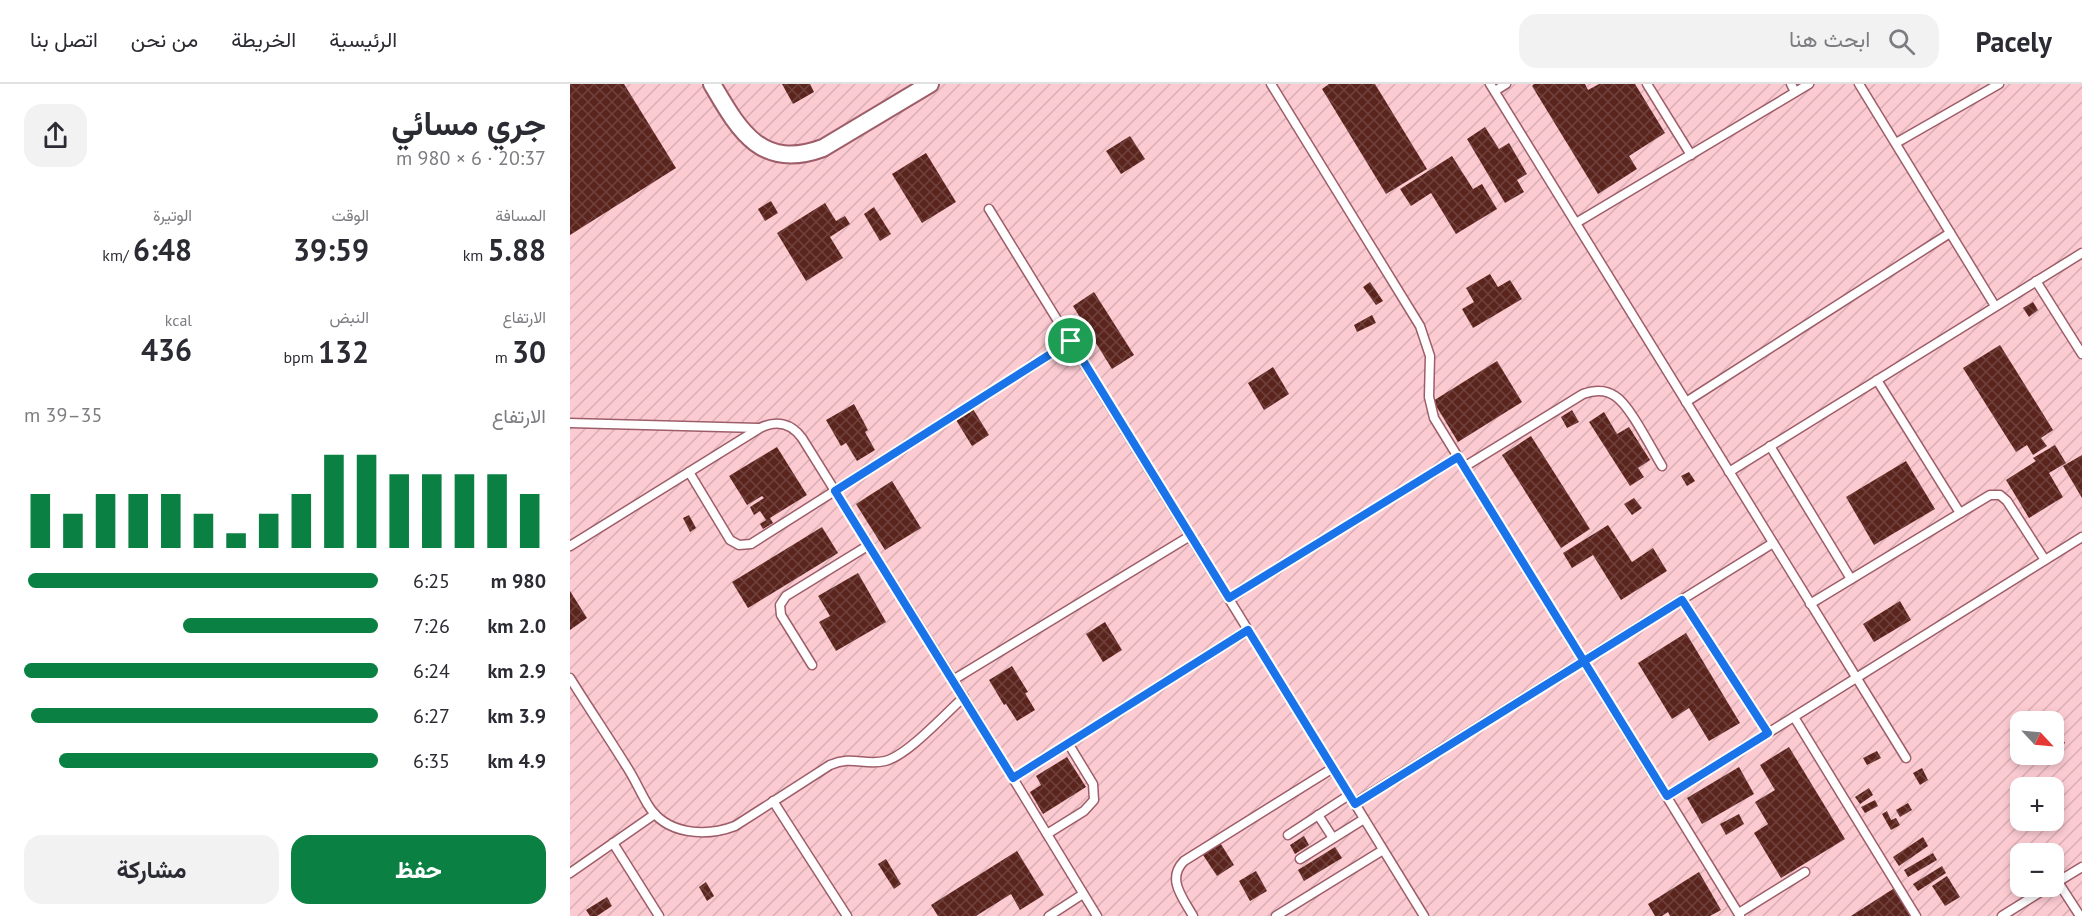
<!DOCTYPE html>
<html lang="ar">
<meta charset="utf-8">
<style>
:root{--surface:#fff;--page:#f2f2f3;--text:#2b2b33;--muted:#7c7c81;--line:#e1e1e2;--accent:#0b8043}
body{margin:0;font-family:"PT Sans",Vazirmatn,sans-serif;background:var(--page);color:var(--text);direction:rtl;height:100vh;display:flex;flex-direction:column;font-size:22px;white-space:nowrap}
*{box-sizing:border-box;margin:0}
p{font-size:20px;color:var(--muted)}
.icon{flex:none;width:33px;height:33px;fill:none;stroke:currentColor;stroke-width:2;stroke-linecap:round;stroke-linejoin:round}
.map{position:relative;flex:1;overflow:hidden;direction:ltr}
.drawer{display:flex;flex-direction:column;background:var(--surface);width:570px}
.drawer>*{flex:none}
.needle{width:39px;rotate:116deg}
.buttons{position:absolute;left:1440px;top:627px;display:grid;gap:12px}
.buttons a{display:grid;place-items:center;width:54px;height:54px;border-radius:12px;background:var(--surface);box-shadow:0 3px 9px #0003;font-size:30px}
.pin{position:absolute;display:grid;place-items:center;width:51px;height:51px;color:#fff;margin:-26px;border:3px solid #fff;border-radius:50%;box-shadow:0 2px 6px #0007}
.round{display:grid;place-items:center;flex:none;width:63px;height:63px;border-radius:18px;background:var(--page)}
.summary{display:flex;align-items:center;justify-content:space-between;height:102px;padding:0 24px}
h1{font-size:33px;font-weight:700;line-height:45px}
.figures{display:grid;grid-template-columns:repeat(3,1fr);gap:9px;height:102px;padding:6px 24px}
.figures div{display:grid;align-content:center}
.figures b{font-size:30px;font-weight:700}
.figures small{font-size:16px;font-weight:400}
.figures p{font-size:16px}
.chart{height:168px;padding:12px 24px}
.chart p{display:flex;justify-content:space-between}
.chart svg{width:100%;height:108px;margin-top:6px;stroke:var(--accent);stroke-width:6}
.primary-button{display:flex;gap:12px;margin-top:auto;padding:12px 24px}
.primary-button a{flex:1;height:69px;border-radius:18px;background:var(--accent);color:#fff;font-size:24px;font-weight:700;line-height:69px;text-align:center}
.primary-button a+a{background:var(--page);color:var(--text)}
ul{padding:0 24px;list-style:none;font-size:20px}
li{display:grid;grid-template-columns:96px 72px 1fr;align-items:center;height:45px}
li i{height:15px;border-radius:8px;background:var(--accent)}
header{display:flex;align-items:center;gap:36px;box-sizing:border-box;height:84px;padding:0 30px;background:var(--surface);border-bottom:2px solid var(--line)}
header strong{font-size:28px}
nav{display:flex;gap:33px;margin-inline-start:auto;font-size:21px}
.search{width:420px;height:54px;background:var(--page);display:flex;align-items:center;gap:15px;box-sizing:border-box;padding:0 21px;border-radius:18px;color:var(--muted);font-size:22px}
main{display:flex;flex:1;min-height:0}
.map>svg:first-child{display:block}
</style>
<header>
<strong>Pacely</strong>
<div class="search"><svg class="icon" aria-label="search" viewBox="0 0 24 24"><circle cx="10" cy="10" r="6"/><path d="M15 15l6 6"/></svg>ابحث هنا</div>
<nav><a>الرئيسية</a><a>الخريطة</a><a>من نحن</a><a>اتصل بنا</a></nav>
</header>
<main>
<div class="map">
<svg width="1512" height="832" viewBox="0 0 1512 832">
<defs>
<pattern id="industrial-furrows" width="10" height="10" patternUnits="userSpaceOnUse" patternTransform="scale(1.5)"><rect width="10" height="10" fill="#fccbd2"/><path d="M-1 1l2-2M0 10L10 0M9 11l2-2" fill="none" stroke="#d9aeb4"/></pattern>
<pattern id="building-cross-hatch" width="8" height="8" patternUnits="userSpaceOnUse" patternTransform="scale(1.5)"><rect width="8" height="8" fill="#5b241d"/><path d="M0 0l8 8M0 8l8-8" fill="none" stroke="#70423d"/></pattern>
</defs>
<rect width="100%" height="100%" fill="#f5d8dc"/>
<path fill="url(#industrial-furrows)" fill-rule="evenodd" d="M0,0H1512V832H0ZM1450,638H1484V670H1450ZM1450,704H1484V736H1450ZM1450,770H1484V802H1450Z"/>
<g fill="url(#building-cross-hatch)">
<polygon points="0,0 54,0 106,84 0,151"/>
<polygon points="212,0 240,0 244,8 223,20"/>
<polygon points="759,0 805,0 857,85 816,110 752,5"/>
<polygon points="964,0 1015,0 1018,6 1029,0 1065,0 1095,49 1059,72 1067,85 1028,110 962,2"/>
<polygon points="915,43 929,65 939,59 957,90 947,96 954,108 935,119 897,55"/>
<polygon points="560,52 575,75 551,90 536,67"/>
<polygon points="356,69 386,118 352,139 322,90"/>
<polygon points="882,72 903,105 912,100 927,125 886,150 861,109 841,122 830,105"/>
<polygon points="201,117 208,129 195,137 188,125"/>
<polygon points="255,119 266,137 275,132 280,140 260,153 273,174 236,197 207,149"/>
<polygon points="304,123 321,150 310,157 294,130"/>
<polygon points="920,190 928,203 940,196 952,215 903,244 892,225 904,218 896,204"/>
<polygon points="800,198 813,217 806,221 793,203"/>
<polygon points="524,208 564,271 542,285 503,222"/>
<polygon points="1463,218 1468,226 1459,233 1453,224"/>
<polygon points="802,231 806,239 787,248 784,241"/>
<polygon points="1430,261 1483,346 1471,354 1477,362 1463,371 1457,361 1446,368 1393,284"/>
<polygon points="927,277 952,318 888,358 863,317"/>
<polygon points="703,283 719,310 694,326 678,299"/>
<polygon points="284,320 298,346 295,348 305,366 287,377 276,359 271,362 256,336"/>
<polygon points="403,325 419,351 402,362 386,336"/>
<polygon points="1002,326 1009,338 997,344 991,333"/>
<polygon points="1034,328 1047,350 1059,343 1080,376 1068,384 1074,393 1060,402 1019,338"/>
<polygon points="961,352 1020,445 991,464 932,371"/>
<polygon points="1485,361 1496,379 1479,389 1493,413 1459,434 1436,396 1466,377 1463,374"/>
<polygon points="207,363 237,411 200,434 203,439 193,445 190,440 196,436 190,427 184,431 180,423 194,414 192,412 177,421 159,392"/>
<polygon points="1512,371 1512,414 1493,382"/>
<polygon points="1336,377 1365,425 1304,461 1276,413"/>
<polygon points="1119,388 1125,397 1117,402 1111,392"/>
<polygon points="322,397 351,444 315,466 286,420"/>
<polygon points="1064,414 1072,424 1062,431 1054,420"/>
<polygon points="119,431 126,444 120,448 113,434"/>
<polygon points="1038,441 1062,478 1083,464 1097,487 1051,516 1023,471 1002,484 993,469"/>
<polygon points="252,443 268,469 178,524 162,498"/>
<polygon points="288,489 316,538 266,567 249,538 260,532 248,512"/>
<polygon points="0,507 17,534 0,546"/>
<polygon points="1330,517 1341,536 1304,558 1293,540"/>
<polygon points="535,538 552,566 533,578 516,550"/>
<polygon points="1116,549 1170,639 1139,657 1119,624 1102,635 1068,579"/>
<polygon points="442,582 458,608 455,609 465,626 447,637 436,620 434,621 419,596"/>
<polygon points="1484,641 1495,659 1484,667"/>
<polygon points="1219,663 1275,755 1211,794 1184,749 1198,740 1185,718 1205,706 1190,681"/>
<polygon points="1307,667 1311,674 1297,681 1293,674"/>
<polygon points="497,673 516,703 473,730 460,708 471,701 466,692"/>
<polygon points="1169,683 1184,710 1132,740 1117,714"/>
<polygon points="1352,684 1358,696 1350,701 1343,689"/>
<polygon points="1299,704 1303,711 1290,720 1285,713"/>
<polygon points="1305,716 1308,722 1295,729 1291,723"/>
<polygon points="1338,719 1342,726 1330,733 1326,726"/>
<polygon points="1317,727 1321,736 1326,734 1330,741 1321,746 1312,730"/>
<polygon points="1169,730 1174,740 1156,751 1150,740"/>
<polygon points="734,752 739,761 725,770 720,761"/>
<polygon points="1353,753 1358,762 1329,782 1323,773"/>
<polygon points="649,757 664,781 647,792 631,768"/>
<polygon points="765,763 772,774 734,797 728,786"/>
<polygon points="447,767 474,811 450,826 441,810 406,832 368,832 361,821"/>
<polygon points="1363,769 1367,776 1338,793 1334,786"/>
<polygon points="316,775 331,800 324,805 308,780"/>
<polygon points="1372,782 1376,789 1348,807 1343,800"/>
<polygon points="686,787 697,807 680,817 669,797"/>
<polygon points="1129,788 1151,826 1140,832 1100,832 1098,828 1092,832 1085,832 1078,820"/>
<polygon points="1377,792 1390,813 1375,822 1362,802"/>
<polygon points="136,798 144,812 137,817 129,803"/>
<polygon points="1326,803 1344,832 1281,832"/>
<polygon points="37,813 42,822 27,832 20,832 16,826"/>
</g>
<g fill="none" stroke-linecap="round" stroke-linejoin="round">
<g stroke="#9d5e69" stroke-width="11">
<g id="service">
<polyline points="701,0 850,242 860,272 859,313 864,334 1170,832"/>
<polyline points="920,0 1336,674"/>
<polyline points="1077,0 1121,71"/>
<polyline points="1221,0 1225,8"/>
<polyline points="1289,0 1425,222"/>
<polyline points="925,7 936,0"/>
<polyline points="1326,59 1429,0"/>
<polyline points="419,125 854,832"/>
<polyline points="1006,139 1239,0"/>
<polyline points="1466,197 1512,270"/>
<polyline points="1307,296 1390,429"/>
<polyline points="1116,318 1380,149"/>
<polyline points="0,339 188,344"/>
<polyline points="1200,362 1281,495"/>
<path d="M894,383L1013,310C1024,306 1035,305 1045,312C1060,321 1082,366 1092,382"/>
<polyline points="119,388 160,456 169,461 181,460 501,257"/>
<polyline points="1159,388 1512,169"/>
<path d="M0,462L190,344C206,336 221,339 232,354L383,596L527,832"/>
<polyline points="659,514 888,373"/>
<polyline points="1112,516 1198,649"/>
<polyline points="1240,520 1420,411 1430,411 1437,417 1475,476"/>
<polyline points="242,581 211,531 210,521 216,512 299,461"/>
<path d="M0,594C18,623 37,651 55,680C64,693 70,708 78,721C96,751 136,753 165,742L260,681C282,671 294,682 315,677C337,672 375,630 394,613"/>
<polyline points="383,596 620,452"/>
<polyline points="1224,633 1346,832"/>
<polyline points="443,694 678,546"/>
<polyline points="1097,712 1512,453"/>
<polyline points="203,717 277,832"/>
<polyline points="785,719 1203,459"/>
<polyline points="748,731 763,754"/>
<polyline points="477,750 514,727 524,716 523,700 498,659"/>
<polyline points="718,751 779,711"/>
<polyline points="43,759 89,832"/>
<polyline points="730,775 794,735"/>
<polyline points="0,789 85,730"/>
<polyline points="1488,798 1510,832"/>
<polyline points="1484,800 1512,783"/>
<polyline points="1169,829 1235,788"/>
<polyline points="479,832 513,810"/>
<path d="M623,832C613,814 596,795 614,777L763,684"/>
<polyline points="706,832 813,766"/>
<polyline points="1432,832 1480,802"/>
</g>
</g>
<g stroke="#9d5e69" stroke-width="20">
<path id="minor" d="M142,0C169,46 191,87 253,64L360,0"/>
</g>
<use href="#service" stroke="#fff" stroke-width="8"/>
<use href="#minor" stroke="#fff" stroke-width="16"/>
</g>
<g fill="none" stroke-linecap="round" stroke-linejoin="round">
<g stroke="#fff" stroke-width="12">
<path id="route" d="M501,257L265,407L443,694L678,546L785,720L1112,516L1198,649L1097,712C1027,599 958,486 888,373L659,514L501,257"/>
</g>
<use href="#route" stroke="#1a73e8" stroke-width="8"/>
</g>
</svg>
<div class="buttons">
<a><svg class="needle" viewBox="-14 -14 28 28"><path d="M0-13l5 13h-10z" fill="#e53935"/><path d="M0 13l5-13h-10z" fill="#7c7c81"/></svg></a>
<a>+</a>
<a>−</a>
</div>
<div class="pin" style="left:501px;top:257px;background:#1e9e55"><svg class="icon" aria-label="arrive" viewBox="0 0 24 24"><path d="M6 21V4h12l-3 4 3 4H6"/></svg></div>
</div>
<section class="drawer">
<div class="summary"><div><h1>جري مسائي</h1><p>20:37 · 6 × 980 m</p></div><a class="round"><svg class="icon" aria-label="share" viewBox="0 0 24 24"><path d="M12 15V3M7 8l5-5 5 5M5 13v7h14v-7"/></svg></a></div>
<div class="figures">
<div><p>المسافة</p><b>5.88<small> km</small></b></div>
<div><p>الوقت</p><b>39:59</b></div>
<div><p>الوتيرة</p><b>6:48<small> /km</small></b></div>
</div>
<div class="figures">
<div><p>الارتفاع</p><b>30<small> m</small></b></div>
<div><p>النبض</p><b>132<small> bpm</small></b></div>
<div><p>kcal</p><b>436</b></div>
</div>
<div class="chart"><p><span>الارتفاع</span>35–39 m</p>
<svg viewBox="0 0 160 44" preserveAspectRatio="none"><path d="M5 44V22M15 44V30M25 44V22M35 44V22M45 44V22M55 44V30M65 44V38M75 44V30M85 44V22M95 44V6M105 44V6M115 44V14M125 44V14M135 44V14M145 44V14M155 44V22"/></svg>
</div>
<ul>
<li><b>980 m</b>6:25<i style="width:99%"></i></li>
<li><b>2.0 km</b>7:26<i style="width:55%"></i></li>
<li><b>2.9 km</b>6:24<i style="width:100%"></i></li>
<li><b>3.9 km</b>6:27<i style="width:98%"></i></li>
<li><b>4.9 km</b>6:35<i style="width:90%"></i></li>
</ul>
<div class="primary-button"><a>حفظ</a><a>مشاركة</a></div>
</section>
</main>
